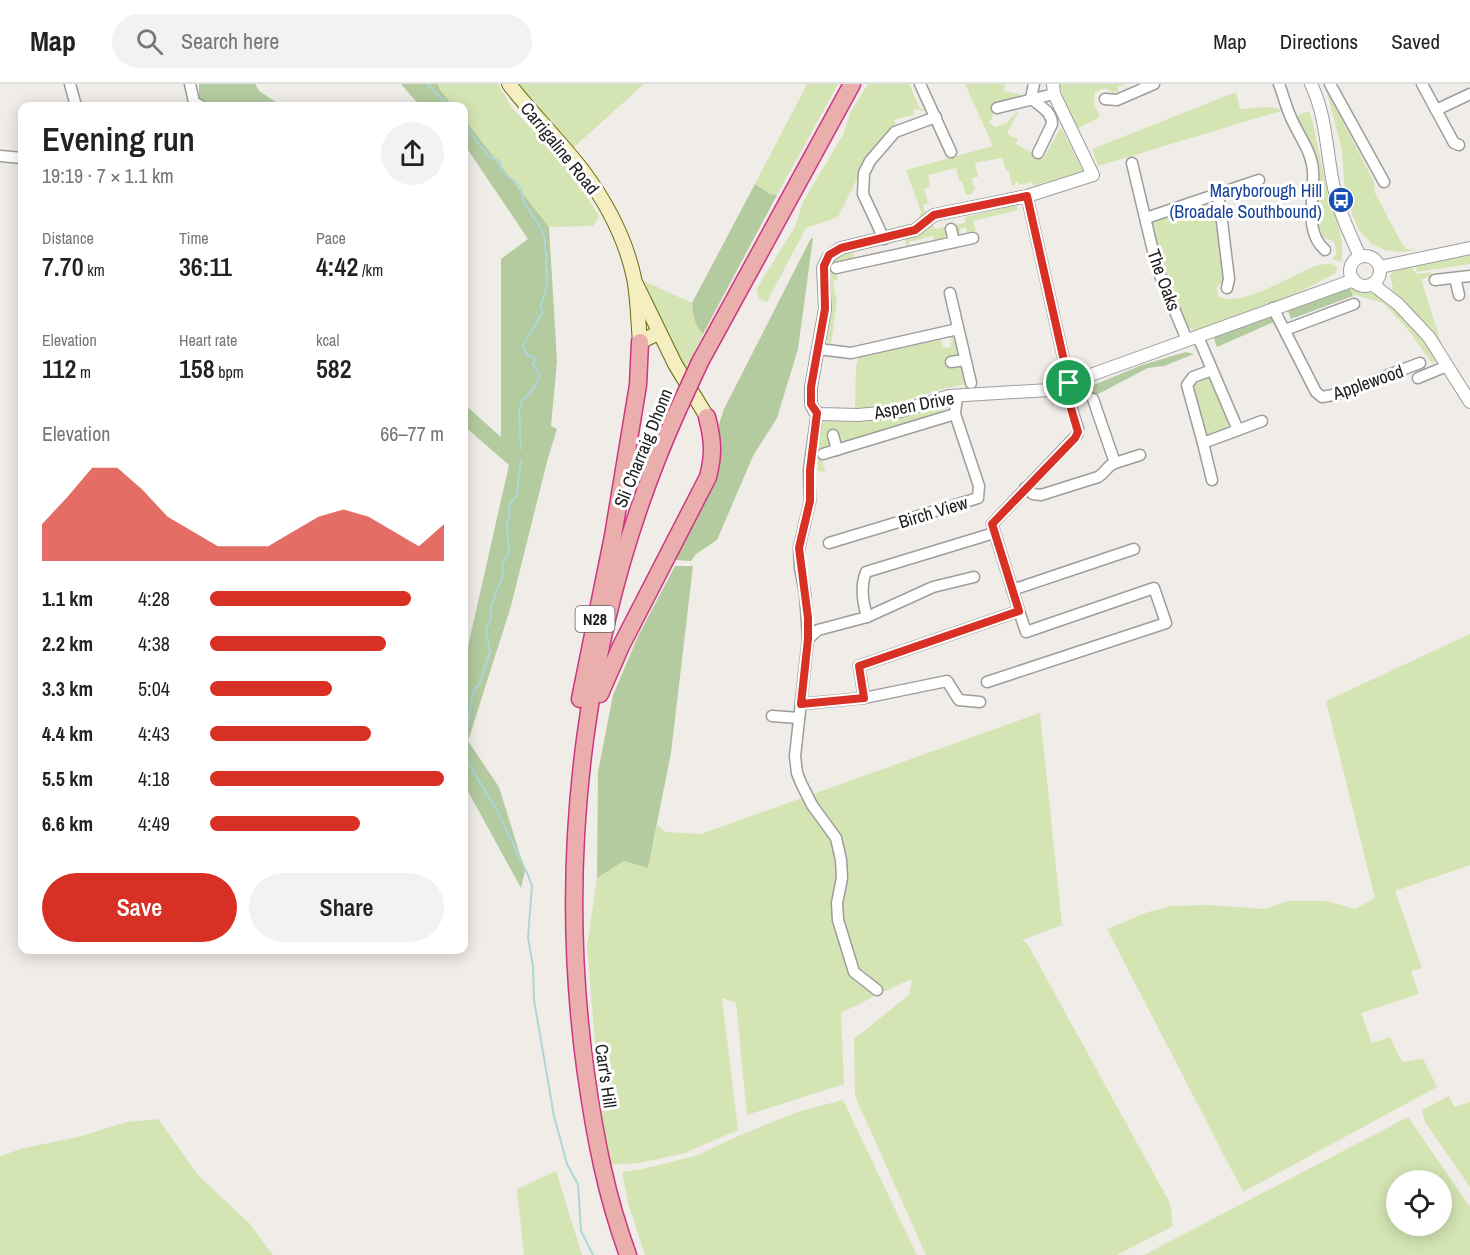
<!DOCTYPE html>
<meta charset="utf-8">
<style>
:root{--surface:#fff;--page:#f2f2f2;--text:#222;--muted:#767676;--line:#e0e0e0;--accent:#d93025}
body{margin:0;font-family:"Archivo Narrow",sans-serif;background:var(--page);color:var(--text);height:100vh;display:flex;flex-direction:column;font-size:22px;white-space:nowrap}
*{box-sizing:border-box;margin:0}
p{font-size:20px;color:var(--muted)}
.icon{flex:none;width:33px;height:33px;fill:none;stroke:currentColor;stroke-width:2;stroke-linecap:round;stroke-linejoin:round}
.map{position:relative;flex:1;overflow:hidden}
.drawer{position:absolute;left:18px;top:18px;width:450px;height:852px;display:flex;flex-direction:column;background:var(--surface);border-radius:12px;box-shadow:0 3px 15px #0003}
.drawer>*{flex:none}
.tools{position:absolute;left:1386px;top:1086px;display:grid;gap:12px}
.tools a{display:grid;place-items:center;width:66px;height:66px;border-radius:50%;background:var(--surface);box-shadow:0 3px 15px #0003;font-size:30px}
.pin{position:absolute;display:grid;place-items:center;width:51px;height:51px;color:#fff;margin:-26px;border:3px solid #fff;border-radius:50%;box-shadow:0 2px 6px #0007}
.round{display:grid;place-items:center;flex:none;width:63px;height:63px;border-radius:32px;background:var(--page)}
.summary{display:flex;align-items:center;justify-content:space-between;height:102px;padding:0 24px}
h1{font-size:33px;font-weight:600;line-height:45px}
.figures{display:grid;grid-template-columns:repeat(3,1fr);gap:9px;height:102px;padding:6px 24px}
.figures div{display:grid;align-content:center}
.figures b{font-size:26px;font-weight:600}
.figures small{font-size:16px;font-weight:400}
.figures p{font-size:16px}
.chart{height:168px;padding:12px 24px}
.chart p{display:flex;justify-content:space-between}
.chart svg{width:100%;height:108px;margin-top:6px;fill:var(--accent);opacity:.7}
.action{display:flex;gap:12px;margin-top:auto;padding:12px 24px}
.action a{flex:1;height:69px;border-radius:36px;background:var(--accent);color:#fff;font-size:24px;font-weight:600;line-height:69px;text-align:center}
.action a+a{background:var(--page);color:var(--text)}
ul{padding:0 24px;list-style:none;font-size:20px}
li{display:grid;grid-template-columns:96px 72px 1fr;align-items:center;height:45px}
li i{height:15px;border-radius:8px;background:var(--accent)}
header{display:flex;align-items:center;gap:36px;box-sizing:border-box;height:84px;padding:0 30px;background:var(--surface);border-bottom:2px solid var(--line)}
header strong{font-size:28px}
nav{display:flex;gap:33px;margin-inline-start:auto;font-size:21px}
.search{width:420px;height:54px;background:var(--page);display:flex;align-items:center;gap:15px;box-sizing:border-box;padding:0 21px;border-radius:33px;color:var(--muted);font-size:22px}
.map>svg:first-child{display:block}
</style>
<header>
<strong>Map</strong>
<div class="search"><svg class="icon" aria-label="search" viewBox="0 0 24 24"><circle cx="10" cy="10" r="6"/><path d="M15 15l6 6"/></svg>Search here</div>
<nav><a>Map</a><a>Directions</a><a>Saved</a></nav>
</header>
<div class="map">
<svg width="1470" height="1171" viewBox="0 0 1470 1171">
<rect width="100%" height="100%" fill="#f0ece8"/>
<g fill="#d4e5b3" fill-rule="evenodd">
<polygon points="439,0 498,0 512,24 565,79 599,132 593,142 549,143 464,35 464,22 453,22 441,7"/>
<polygon points="517,0 644,0 573,64 532,21"/>
<polygon points="807,0 838,0 777,111 770,110 755,100"/>
<polygon points="868,0 909,0 920,25 927,24 928,28 925,26 920,27 919,25 913,26 915,36 913,31 894,36 896,42 868,73 838,133 806,144 767,218 759,215 757,204 795,143 803,118 844,49 851,27"/>
<polygon points="965,0 1003,0 1005,1 1004,7 1023,11 1000,19 989,39 996,43 1006,39 1019,26 1007,50 1018,55 1016,60 1043,75 1061,43 1083,87 1033,102 1032,98 1018,101 1018,98 1015,98 1015,101 1012,102 1009,87 1006,87 1002,74 975,79 978,93 972,94 975,106 972,107 972,110 966,111 962,97 959,97 956,84 928,91 930,103 924,105 928,119 923,121 926,130 918,137 921,128 906,86 993,62"/>
<polygon points="1059,0 1126,0 1117,3 1119,7 1113,9 1105,4 1095,8 1094,20 1100,33 1077,45 1067,25"/>
<polygon points="1326,5 1374,98 1375,109 1402,160 1407,165 1417,166 1401,168 1385,166 1372,160 1359,146 1345,112 1342,66"/>
<polygon points="1236,8 1240,25 1269,23 1284,26 1098,82 1092,65"/>
<path d="M1308,28L1310,29C1317,55 1321,81 1327,106C1333,132 1346,150 1341,178L1332,175L1336,171L1335,160L1331,156L1320,153L1318,148L1314,67L1297,33L1300,30Z"/>
<path d="M1208,118L1215,120L1225,196L1217,203L1218,212C1240,226 1296,188 1318,181C1322,180 1327,180 1332,180L1337,183L1336,189L1301,207L1205,245L1197,247L1187,243L1159,178L1150,140L1152,137Z"/>
<polygon points="1016,121 1018,126 973,137 976,147 967,149 966,143 960,145 961,152 946,144 946,151 942,156 935,157 933,152 909,158 910,164 907,164 905,155 920,150 933,140 934,145 965,139 965,133"/>
<polygon points="853,168 854,175 835,186 838,196 833,197 837,218 831,261 827,256 832,226 831,181 839,172"/>
<polygon points="1470,171 1470,180 1417,188 1416,183 1420,181"/>
<polygon points="1412,183 1416,190 1431,188 1432,193 1421,195 1444,268 1391,205 1393,204 1390,192 1394,187"/>
<path d="M644,197L692,219C693,231 694,241 703,250L685,288Z"/>
<path d="M1348,200C1360,207 1373,208 1383,214C1406,229 1423,255 1440,276L1432,279L1405,242L1383,219L1352,210Z"/>
<polygon points="948,251 955,253 959,268 956,273 962,283 967,300 946,304 904,317 876,323 855,324 856,283 859,271 940,253 943,264 951,263 950,259 953,258"/>
<polygon points="1205,292 1210,293 1230,340 1227,345 1208,352 1205,350 1192,299"/>
<polygon points="946,319 950,323 941,327 942,330 843,359 839,357 830,362 822,375 825,388 818,387 818,345 823,337 859,338 904,333"/>
<polygon points="1470,550 1470,781 1395,807 1422,884 1411,887 1419,910 1361,929 1372,959 1390,953 1402,978 1423,975 1437,1003 1243,1108 1107,845 1148,828 1172,822 1207,821 1265,825 1288,817 1326,817 1355,825 1375,814 1326,617"/>
<polygon points="1040,629 1062,841 1022,856 1027,859 1170,1119 1173,1142 1117,1171 926,1171 855,1012 854,955 909,911 912,895 895,902 841,929 844,1000 747,1031 736,919 722,914 738,1046 682,1070 638,1079 609,1081 600,1019 587,862 597,794 624,777 648,784 657,741 666,748 701,750"/>
<polygon points="1449,1012 1454,1023 1470,1018 1470,1103 1425,1038 1422,1026"/>
<polygon points="843,1016 917,1171 645,1171 628,1119 622,1088 643,1085 695,1072 743,1050 800,1027"/>
<path d="M1408,1033L1470,1123V1171H1144ZM1442,1096V1142H1396V1096Z"/>
<polygon points="158,1035 199,1092 249,1139 273,1171 0,1171 0,1072 24,1064 78,1053 127,1038"/>
<polygon points="556,1087 582,1171 524,1171 517,1105"/>
</g>
<g fill="#b4cba0">
<polygon points="199,0 255,0 259,7 282,22 215,22 199,15"/>
<polygon points="401,0 438,0 441,7 453,22 420,22"/>
<polygon points="464,35 549,143 557,277 551,342 557,345 548,374 511,522 468,657 499,703 525,787 521,804 464,700 464,580 509,381 464,342 464,320 501,353 501,175 528,155 464,60"/>
<path d="M755,100L770,110L777,111L703,250C694,241 693,231 692,219Z"/>
<polygon points="811,154 813,154 798,265 777,334 753,372 717,456 696,470 691,477 674,476 718,380 720,358 719,340 724,325"/>
<polygon points="1348,200 1353,212 1291,235 1287,224"/>
<polygon points="1272,227 1276,237 1217,263 1213,252"/>
<polygon points="1186,268 1194,270 1164,282 1148,284 1077,321 1073,316 1073,312 1077,308 1142,281"/>
<polygon points="675,482 693,482 671,669 648,784 624,777 597,794 598,688 613,611 638,552"/>
</g>
<g fill="none" stroke-linecap="round" stroke-linejoin="round">
<g stroke="#acd7d9" stroke-width="2">
<polyline points="427,0 449,22"/>
<path d="M464,40L489,73L500,77L501,87C508,92 515,96 520,103C523,109 522,116 526,121C533,135 549,148 544,165L546,169L547,202L540,224L543,228L523,261L527,271L534,274L535,277L533,281L540,291L536,301L522,317L519,326L521,365"/>
<polyline points="521,376 517,410 509,422 510,431 507,440 509,469 502,481 503,490 490,526 491,534 486,547 490,568 479,601 473,608 467,646 466,675 499,730 528,791 532,802 528,854 533,882 534,916 554,1032 567,1080 578,1100 581,1147 593,1171"/>
</g>
<g stroke="#9d9d9d" stroke-width="13">
<g id="minor">
<polyline points="70,0 76,22"/>
<polyline points="190,0 194,18 201,22"/>
<polyline points="920,0 951,68"/>
<path d="M1279,0C1284,13 1287,27 1294,40C1301,55 1312,69 1313,87C1315,113 1303,147 1325,166"/>
<polyline points="1330,0 1384,98"/>
<polyline points="1422,0 1454,59 1459,61"/>
<path d="M1031,14C1040,23 1052,27 1052,40L1038,69"/>
<polyline points="1031,14 1034,0"/>
<polyline points="1105,15 1117,16 1154,0"/>
<polyline points="997,24 1054,10"/>
<polyline points="1436,26 1470,10"/>
<polyline points="0,72 22,74"/>
<polyline points="1132,79 1157,184 1187,256"/>
<polyline points="1217,111 1220,121 1229,195 1227,204"/>
<polyline points="1027,112 1069,299"/>
<polyline points="1146,134 1259,96"/>
<polyline points="951,145 954,158"/>
<polyline points="884,155 863,110 864,89 870,77 895,48 936,33"/>
<polyline points="836,184 973,154"/>
<polyline points="1455,194 1459,211"/>
<polyline points="1435,196 1470,192"/>
<polyline points="950,209 971,299"/>
<polyline points="1273,224 1316,308 1322,313 1338,310 1420,279"/>
<polyline points="1285,246 1354,220"/>
<polyline points="1198,253 1202,262 1238,346 1203,359 1187,301 1193,293 1212,286"/>
<polyline points="818,265 851,269 958,245"/>
<polyline points="951,278 965,276"/>
<polyline points="1418,294 1447,282"/>
<polyline points="817,329 809,386 810,417 799,464 800,484 805,509 808,555 795,672 797,689 801,699 812,721 836,754 841,776 842,794 837,819 838,836 854,888 877,906"/>
<polyline points="1238,346 1262,337"/>
<polyline points="833,351 837,366"/>
<polyline points="1203,359 1212,396"/>
<polyline points="823,370 955,330 957,312"/>
<polyline points="1115,379 1140,371"/>
<path d="M1025,404L1033,410L1041,411L1098,393C1106,389 1106,382 1115,379L1093,315"/>
<polyline points="829,459 978,414 979,402 955,330"/>
<polyline points="1012,506 1134,465"/>
<path d="M867,533C863,518 860,503 866,488L994,449"/>
<polyline points="808,555 818,546 867,533 933,503 974,493"/>
<polyline points="987,598 1166,539 1154,504 1026,548 1019,527"/>
<polyline points="864,614 859,582 1019,527 992,440 1077,351 1078,345 1064,301"/>
<polyline points="801,620 864,614 947,597 959,616 980,618"/>
<polyline points="772,632 799,634"/>
</g>
</g>
<g stroke="#9d9d9d" stroke-width="14">
<g id="tertiary">
<polyline points="1053,0 1054,10 1093,91 1027,112 934,131 915,146 841,164 829,172 823,184 825,225 811,303 811,320 815,328 821,330 858,331 901,327 949,312 1049,306 1354,196"/>
<path d="M1311,0C1327,33 1326,68 1334,104C1339,128 1350,150 1360,173"/>
<circle cx="1365" cy="187" r="15"/>
<polyline points="1380,183 1470,164"/>
<polyline points="1372,200 1398,220 1429,253 1470,318"/>
</g>
</g>
<g stroke="#6f690f" stroke-width="16">
<g id="secondary">
<path d="M509,0C532,30 560,57 583,87C606,118 626,156 634,194C638,214 638,237 640,258L658,249"/>
<polyline points="636,200 675,280 707,333"/>
</g>
</g>
<g stroke="#cc3784" stroke-width="19">
<g id="trunk">
<polyline points="700,278 852,0"/>
<path d="M600,610L621,562L708,393C714,370 713,356 707,333"/>
<polyline points="580,615 613,452 638,301 640,258"/>
<path d="M628,1171C606,1111 595,1053 586,990C555,768 585,533 677,328"/>
</g>
</g>
<use href="#minor" stroke="#fff" stroke-width="10"/>
<use href="#tertiary" stroke="#fff" stroke-width="12"/>
<use href="#secondary" stroke="#f4eec1" stroke-width="14"/>
<use href="#trunk" stroke="#eaaead" stroke-width="16"/>
<g stroke="#cc3784" stroke-width="19" stroke-linecap="butt">
<polyline id="trunk-bridge" points="677,328 700,278"/>
</g>
<use href="#trunk-bridge" stroke="#eaaead" stroke-width="16"/>
</g>
<g fill="none" stroke-linecap="round" stroke-linejoin="round">
<g stroke="#fff" stroke-width="12">
<polygon id="route" points="1027,112 1069,299 1064,301 1078,348 1075,354 992,440 1019,527 859,582 864,614 801,620 808,555 808,534 799,464 810,417 810,386 817,329 811,320 811,303 825,225 824,182 829,171 841,164 915,146 934,131"/>
</g>
<use href="#route" stroke="#d93025" stroke-width="8"/>
</g>
<defs>
<g id="bus-disc" transform="scale(1.35)"><circle r="9.5" fill="#1a4fb4" stroke="#fff"/><path d="M-5-6H5V4H4V6H2V4H-2V6H-4V4H-5ZM-3.5-4V0h7V-4ZM-3.5 1.2v1.5H-2V1.2ZM2 1.2v1.5H3.5V1.2Z" fill="#fff"/></g>
</defs>
<g fill-rule="evenodd">
<use href="#bus-disc" x="1341" y="116"/>
</g>
<g text-anchor="middle" dominant-baseline="central" stroke-width="6" stroke-linejoin="round" paint-order="stroke">
<rect fill="#fff" stroke="#636363" stroke-width="1.5" x="575.5" y="522" width="39" height="26" rx="4.5"/>
<g font-size="16" font-weight="bold" fill="#202020">
<text x="595" y="535">N28</text>
</g>
<g font-size="18" fill="#202020" stroke="#fff">
<text transform="translate(560 64) rotate(51)">Carrigaline Road</text>
<text transform="translate(1164 196) rotate(70)">The Oaks</text>
<text transform="translate(1368 298) rotate(-19)">Applewood</text>
<text transform="translate(914 321) rotate(-11)">Aspen Drive</text>
<text transform="translate(643 364) rotate(-68)">Sli Charraig Dhonn</text>
<text transform="translate(933 428) rotate(-17)">Birch View</text>
<text transform="translate(606 992) rotate(82)">Carr's Hill</text>
</g>
<g font-size="18" fill="#164399" stroke="#fff" text-anchor="end">
<text x="1322" y="106">Maryborough Hill<tspan x="1322" dy="21">(Broadale Southbound)</tspan></text>
</g>
</g>
</svg>
<div class="tools">
<a><svg class="icon" aria-label="locate" viewBox="0 0 24 24"><circle cx="12" cy="12" r="6"/><path d="M12 2v4M12 18v4M2 12h4M18 12h4"/></svg></a>
</div>
<div class="pin" style="left:1069px;top:299px;background:#1e9e55"><svg class="icon" aria-label="arrive" viewBox="0 0 24 24"><path d="M6 21V4h12l-3 4 3 4H6"/></svg></div>
<section class="drawer">
<div class="summary"><div><h1>Evening run</h1><p>19:19 · 7 × 1.1 km</p></div><a class="round"><svg class="icon" aria-label="share" viewBox="0 0 24 24"><path d="M12 15V3M7 8l5-5 5 5M5 13v7h14v-7"/></svg></a></div>
<div class="figures">
<div><p>Distance</p><b>7.70<small> km</small></b></div>
<div><p>Time</p><b>36:11</b></div>
<div><p>Pace</p><b>4:42<small> /km</small></b></div>
</div>
<div class="figures">
<div><p>Elevation</p><b>112<small> m</small></b></div>
<div><p>Heart rate</p><b>158<small> bpm</small></b></div>
<div><p>kcal</p><b>582</b></div>
</div>
<div class="chart"><p><span>Elevation</span>66–77 m</p>
<svg viewBox="0 0 160 44" preserveAspectRatio="none"><path d="M0 44V29L10 18L20 6L30 6L40 15L50 26L60 32L70 38L80 38L90 38L100 32L110 26L120 23L130 26L140 32L150 38L160 29V44z"/></svg>
</div>
<ul>
<li><b>1.1 km</b>4:28<i style="width:86%"></i></li>
<li><b>2.2 km</b>4:38<i style="width:75%"></i></li>
<li><b>3.3 km</b>5:04<i style="width:52%"></i></li>
<li><b>4.4 km</b>4:43<i style="width:69%"></i></li>
<li><b>5.5 km</b>4:18<i style="width:100%"></i></li>
<li><b>6.6 km</b>4:49<i style="width:64%"></i></li>
</ul>
<div class="action"><a>Save</a><a>Share</a></div>
</section>
</div>
